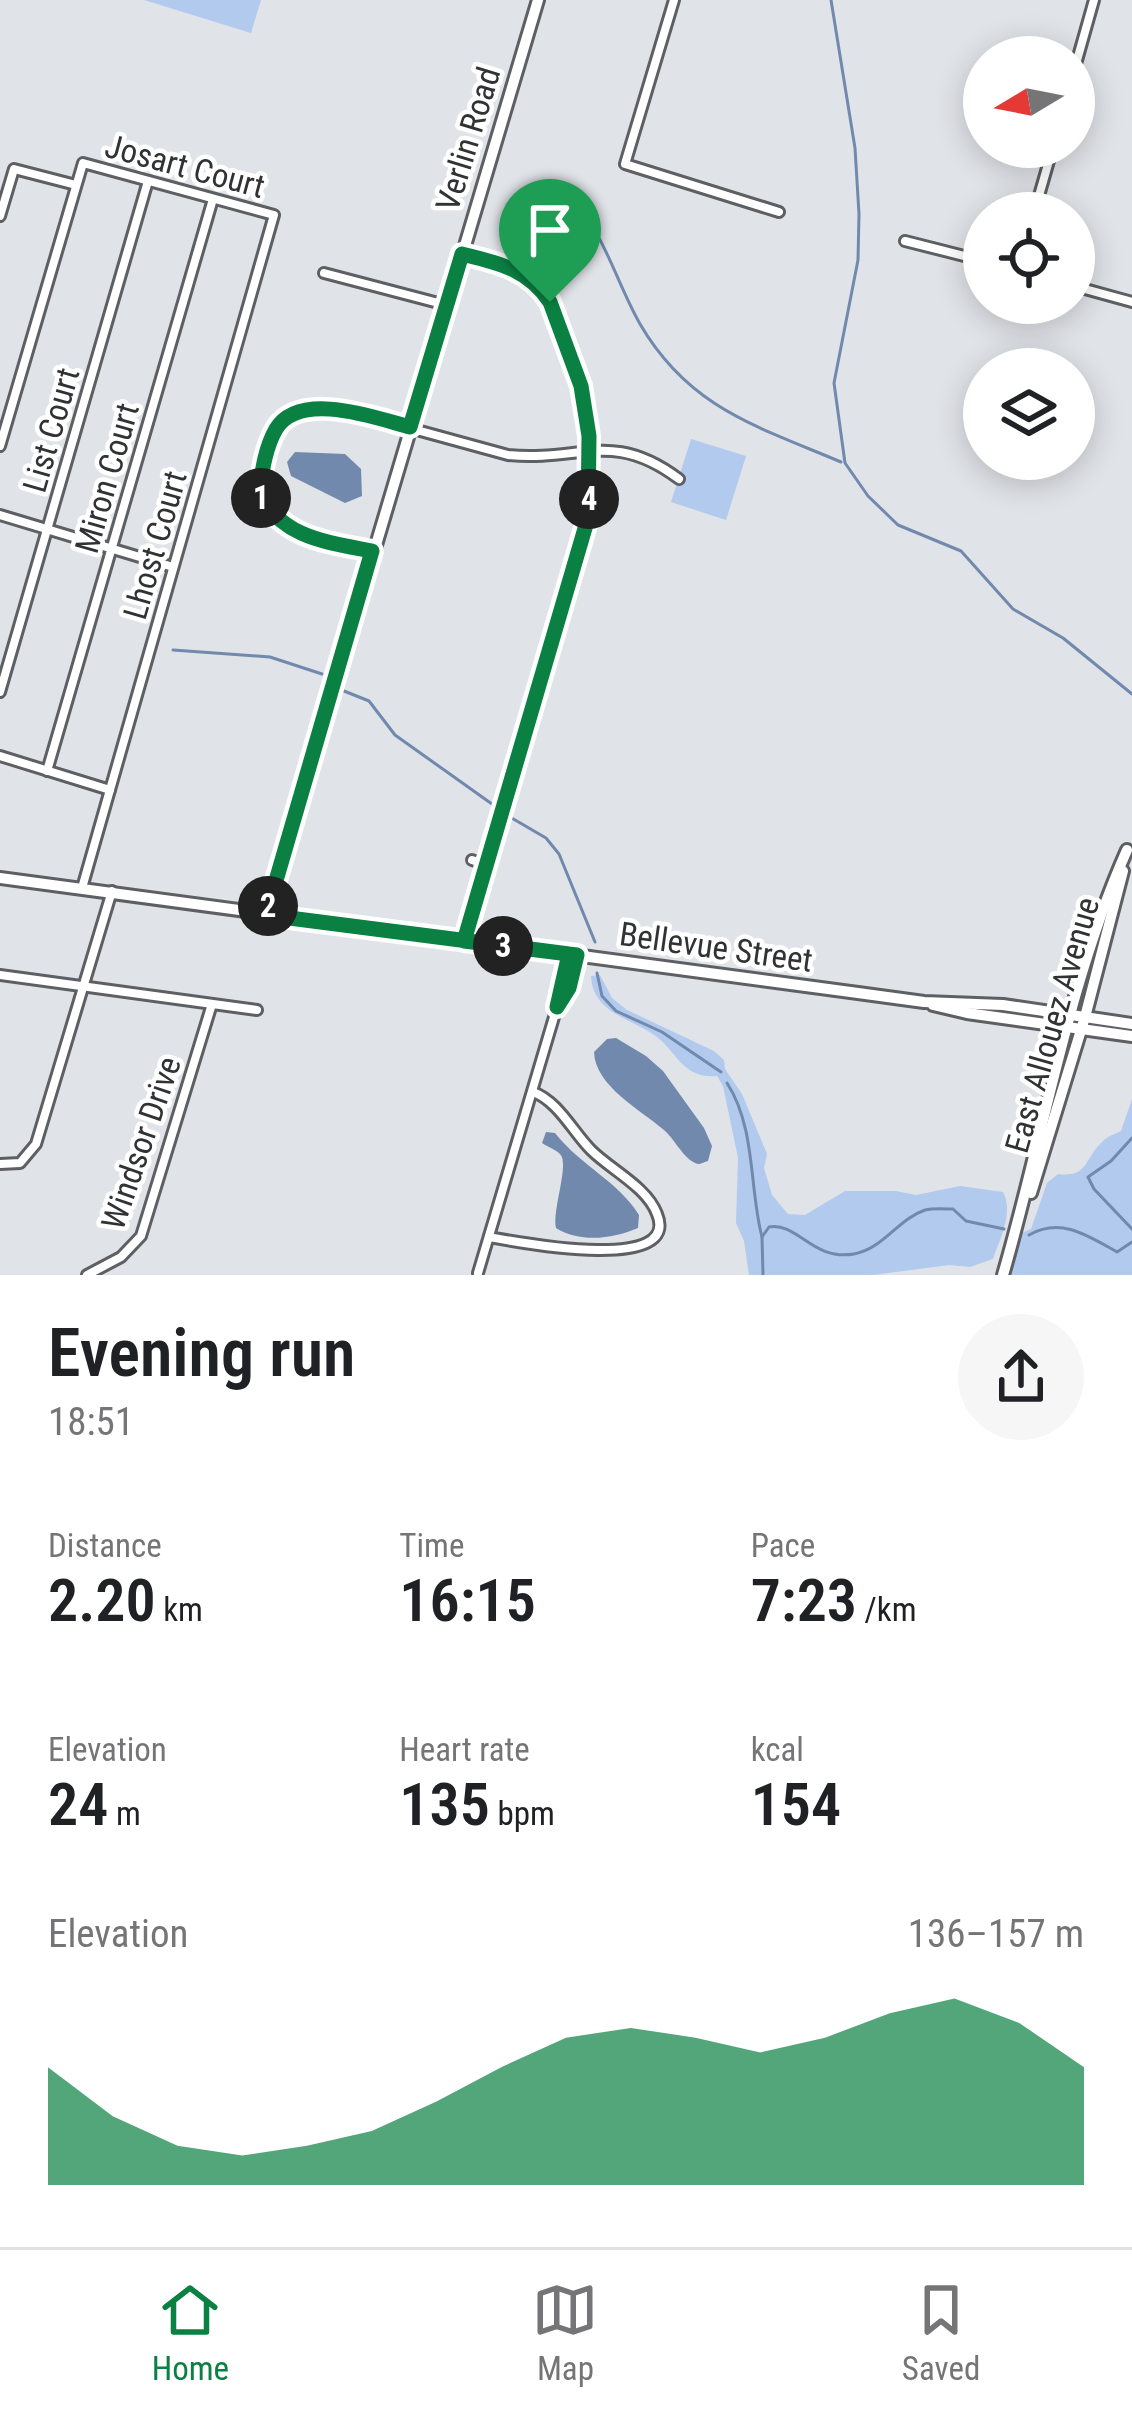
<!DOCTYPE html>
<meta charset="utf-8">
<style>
:root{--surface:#fff;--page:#f6f6f6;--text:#202124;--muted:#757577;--line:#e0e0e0;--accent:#0b8043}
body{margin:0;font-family:"Roboto Condensed",sans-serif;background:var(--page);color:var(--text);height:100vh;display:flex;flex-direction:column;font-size:45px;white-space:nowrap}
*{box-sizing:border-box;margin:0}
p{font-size:39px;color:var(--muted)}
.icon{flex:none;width:66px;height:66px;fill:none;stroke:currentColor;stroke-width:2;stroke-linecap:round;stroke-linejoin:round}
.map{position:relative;height:1275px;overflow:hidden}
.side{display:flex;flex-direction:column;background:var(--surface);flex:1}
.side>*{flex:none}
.needle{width:78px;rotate:260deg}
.fabs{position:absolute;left:963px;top:36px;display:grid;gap:24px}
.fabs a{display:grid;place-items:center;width:132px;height:132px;border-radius:50%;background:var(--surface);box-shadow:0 6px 30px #0003;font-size:60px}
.pin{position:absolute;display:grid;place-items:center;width:102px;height:102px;color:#fff;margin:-123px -51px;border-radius:50% 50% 50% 0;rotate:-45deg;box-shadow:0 0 12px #0007}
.pin .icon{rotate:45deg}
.km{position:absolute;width:60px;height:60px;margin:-30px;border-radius:50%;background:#222;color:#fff;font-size:33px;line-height:60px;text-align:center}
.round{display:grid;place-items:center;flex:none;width:126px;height:126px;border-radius:63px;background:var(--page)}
.summary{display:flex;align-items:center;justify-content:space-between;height:204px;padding:0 48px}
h1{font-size:66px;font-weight:600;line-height:90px}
.metrics{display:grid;grid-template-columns:repeat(3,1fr);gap:18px;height:204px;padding:12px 48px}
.metrics div{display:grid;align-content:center}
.metrics b{font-size:60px;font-weight:600}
.metrics small{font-size:33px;font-weight:400}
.metrics p{font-size:33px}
.chart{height:336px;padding:24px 48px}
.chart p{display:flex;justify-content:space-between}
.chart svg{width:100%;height:216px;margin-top:12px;fill:var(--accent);opacity:.7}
.tabs{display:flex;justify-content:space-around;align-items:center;height:168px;border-top:3px solid var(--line);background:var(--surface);font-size:33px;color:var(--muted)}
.tabs a{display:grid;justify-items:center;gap:6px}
.tabs .selected{color:var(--accent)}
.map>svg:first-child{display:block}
</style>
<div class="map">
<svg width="1132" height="1275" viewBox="0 0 1132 1275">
<rect width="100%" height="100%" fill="#e0e3e8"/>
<g fill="#b2caee">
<polygon points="144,0 261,0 251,33"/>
<polygon points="691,439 746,456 726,520 671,502"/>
<path d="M600,975L612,998L627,1010L714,1051L724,1060L725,1069L742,1094L767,1154L764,1168L772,1195L788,1214L805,1215L845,1191H896L916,1195L960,1186L1003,1192C1014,1213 1000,1238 993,1259L970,1267L949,1265L873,1275H749L744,1241L736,1223L738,1158L723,1086L717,1076C684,1079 678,1054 657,1037C632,1018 593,1014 591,976Z"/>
<path d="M1132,1099V1275H1009L1022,1233L1031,1229L1047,1183L1058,1174C1089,1178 1084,1158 1103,1141C1108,1136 1115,1134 1121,1131Z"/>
</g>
<g fill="#7189ac">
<polygon points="295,452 345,454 361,469 362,496 345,503 291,476 287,462"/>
<path d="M616,1038L646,1056L663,1071L704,1128L712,1146L708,1161C699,1164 699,1166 690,1160C680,1152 674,1139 664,1130C641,1110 595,1086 594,1052L607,1039Z"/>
<path d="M546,1132L555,1133C581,1166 618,1181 639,1215L638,1228C613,1239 580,1243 556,1228C552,1209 570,1164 560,1154C555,1149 548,1147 542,1143Z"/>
</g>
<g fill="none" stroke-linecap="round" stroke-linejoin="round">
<g stroke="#7189ac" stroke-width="3">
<polyline points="831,0 855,148 859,214 858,260 834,383 845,463 868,496 898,525 961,551 1013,609 1063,638 1132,694"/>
<path d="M587,217C609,250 620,289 640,324C689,408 756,426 841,462"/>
<polyline points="173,650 270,657 322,674"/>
<polyline points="344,691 369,701 395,735 492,804"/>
<polyline points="510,817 546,838 559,854 595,942"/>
<polyline points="597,973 602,996 616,1011 662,1032 721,1072"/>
<path d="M727,1083C756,1128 749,1187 762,1237"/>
<polyline points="1132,1138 1111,1161 1088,1177 1094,1189 1132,1229"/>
<path d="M1029,1235C1061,1217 1087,1235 1117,1252L1132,1242"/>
<path d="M763,1275L762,1237L769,1227C798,1222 812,1261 854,1254C883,1249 898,1219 925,1210C933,1208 945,1209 953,1209L966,1221L1004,1229"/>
</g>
<g stroke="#5d5f63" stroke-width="14">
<g id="minor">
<polyline points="674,0 625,164 779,212"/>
<polyline points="1074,71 1094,0"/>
<polyline points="1034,213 1053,147"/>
<polyline points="0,216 14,169 76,185"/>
<polyline points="905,241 984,261"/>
<path d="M463,254C486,260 515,264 533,280C548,292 554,312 560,329C588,402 599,474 579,550L464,941"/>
<polyline points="324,273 446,305"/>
<polyline points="1074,286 1132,302"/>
<polyline points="0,446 83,163 274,215 82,888"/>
<polyline points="0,515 173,567"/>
<path d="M372,551C339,544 291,542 268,512C251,490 264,434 287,418C305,405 330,409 351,412L508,455C581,462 612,429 679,479"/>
<polyline points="0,692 148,181"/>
<polyline points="0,756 110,790"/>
<polyline points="47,771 213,199"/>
<polyline points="472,860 486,865"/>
<polyline points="0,975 257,1010"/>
<polyline points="559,1000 569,954"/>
<polyline points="0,1164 20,1163 36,1144 112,891"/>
<path d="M489,1237C512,1241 682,1275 657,1214C647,1187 611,1170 591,1150C573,1132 558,1101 533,1092"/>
<polyline points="478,1273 557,1007 569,988 577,955"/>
<polyline points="87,1275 121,1257 141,1236 212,1004"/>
</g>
</g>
<g stroke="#5d5f63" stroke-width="16">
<g id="tertiary">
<polyline points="0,878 858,993 924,1002 1003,1005 1132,1024"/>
<polyline points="266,915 538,0"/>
<polyline points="933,1005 967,1013 1132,1036"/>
<polyline points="1031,1193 1085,1017 1123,871"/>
<path d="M1003,1275C1044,1134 1067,985 1127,850"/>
</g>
</g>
<use href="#minor" stroke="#fff" stroke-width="8"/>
<use href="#tertiary" stroke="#fff" stroke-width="10"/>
</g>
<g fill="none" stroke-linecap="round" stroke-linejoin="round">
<g stroke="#fff" stroke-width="24">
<path id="route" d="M550,302C528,269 499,263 462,254L410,427C376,418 300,390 276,429C265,448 262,472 259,493C282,538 326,542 372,551L266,915L569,954L557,1007L569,988L577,955L464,941L588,518L589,436L581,386L550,302"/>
</g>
<use href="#route" stroke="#0b8043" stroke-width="15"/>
</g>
<g text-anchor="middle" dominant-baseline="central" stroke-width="9" stroke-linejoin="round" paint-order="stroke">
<g font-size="33" fill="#313234" stroke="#fff">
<text transform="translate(468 139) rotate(-73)">Verlin Road</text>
<text transform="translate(185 166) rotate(15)">Josart Court</text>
<text transform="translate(51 430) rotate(-74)">List Court</text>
<text transform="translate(107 478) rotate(-74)">Miron Court</text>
<text transform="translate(155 545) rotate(-74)">Lhost Court</text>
<text transform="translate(716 947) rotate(8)">Bellevue Street</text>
<text transform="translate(1052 1025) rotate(-74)">East Allouez Avenue</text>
<text transform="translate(141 1143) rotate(-71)">Windsor Drive</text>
</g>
</g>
</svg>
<div class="fabs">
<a><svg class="needle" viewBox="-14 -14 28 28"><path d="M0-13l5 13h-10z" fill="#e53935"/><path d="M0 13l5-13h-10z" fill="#757577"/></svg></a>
<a><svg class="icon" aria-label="locate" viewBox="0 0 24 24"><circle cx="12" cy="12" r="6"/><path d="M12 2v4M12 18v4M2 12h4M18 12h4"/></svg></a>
<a><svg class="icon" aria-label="layers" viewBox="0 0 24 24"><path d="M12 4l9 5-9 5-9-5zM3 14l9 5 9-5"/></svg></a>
</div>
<div class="pin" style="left:550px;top:302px;background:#1e9e55"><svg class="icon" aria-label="arrive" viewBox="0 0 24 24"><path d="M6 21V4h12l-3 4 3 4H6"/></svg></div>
<b class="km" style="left:261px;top:498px">1</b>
<b class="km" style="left:268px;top:906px">2</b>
<b class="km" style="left:503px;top:946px">3</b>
<b class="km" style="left:589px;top:499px">4</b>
</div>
<section class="side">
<div class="summary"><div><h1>Evening run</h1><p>18:51</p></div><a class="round"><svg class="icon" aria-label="share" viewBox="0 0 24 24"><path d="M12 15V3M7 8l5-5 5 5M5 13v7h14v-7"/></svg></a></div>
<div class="metrics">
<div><p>Distance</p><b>2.20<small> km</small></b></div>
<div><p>Time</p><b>16:15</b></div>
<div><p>Pace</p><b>7:23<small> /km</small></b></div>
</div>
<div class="metrics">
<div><p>Elevation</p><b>24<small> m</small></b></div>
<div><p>Heart rate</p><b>135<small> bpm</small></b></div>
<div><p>kcal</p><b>154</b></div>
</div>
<div class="chart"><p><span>Elevation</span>136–157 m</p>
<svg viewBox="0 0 160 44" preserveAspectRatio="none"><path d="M0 44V20L10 30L20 36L30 38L40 36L50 33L60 27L70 20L80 14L90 12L100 14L110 17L120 14L130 9L140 6L150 11L160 20V44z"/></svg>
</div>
</section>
<nav class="tabs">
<a class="selected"><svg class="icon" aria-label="home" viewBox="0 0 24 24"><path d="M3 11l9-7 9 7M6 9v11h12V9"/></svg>Home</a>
<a><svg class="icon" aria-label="map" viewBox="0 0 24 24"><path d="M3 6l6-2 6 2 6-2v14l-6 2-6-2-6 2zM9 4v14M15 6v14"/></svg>Map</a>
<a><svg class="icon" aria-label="saved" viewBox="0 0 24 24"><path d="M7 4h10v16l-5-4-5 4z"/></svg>Saved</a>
</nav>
